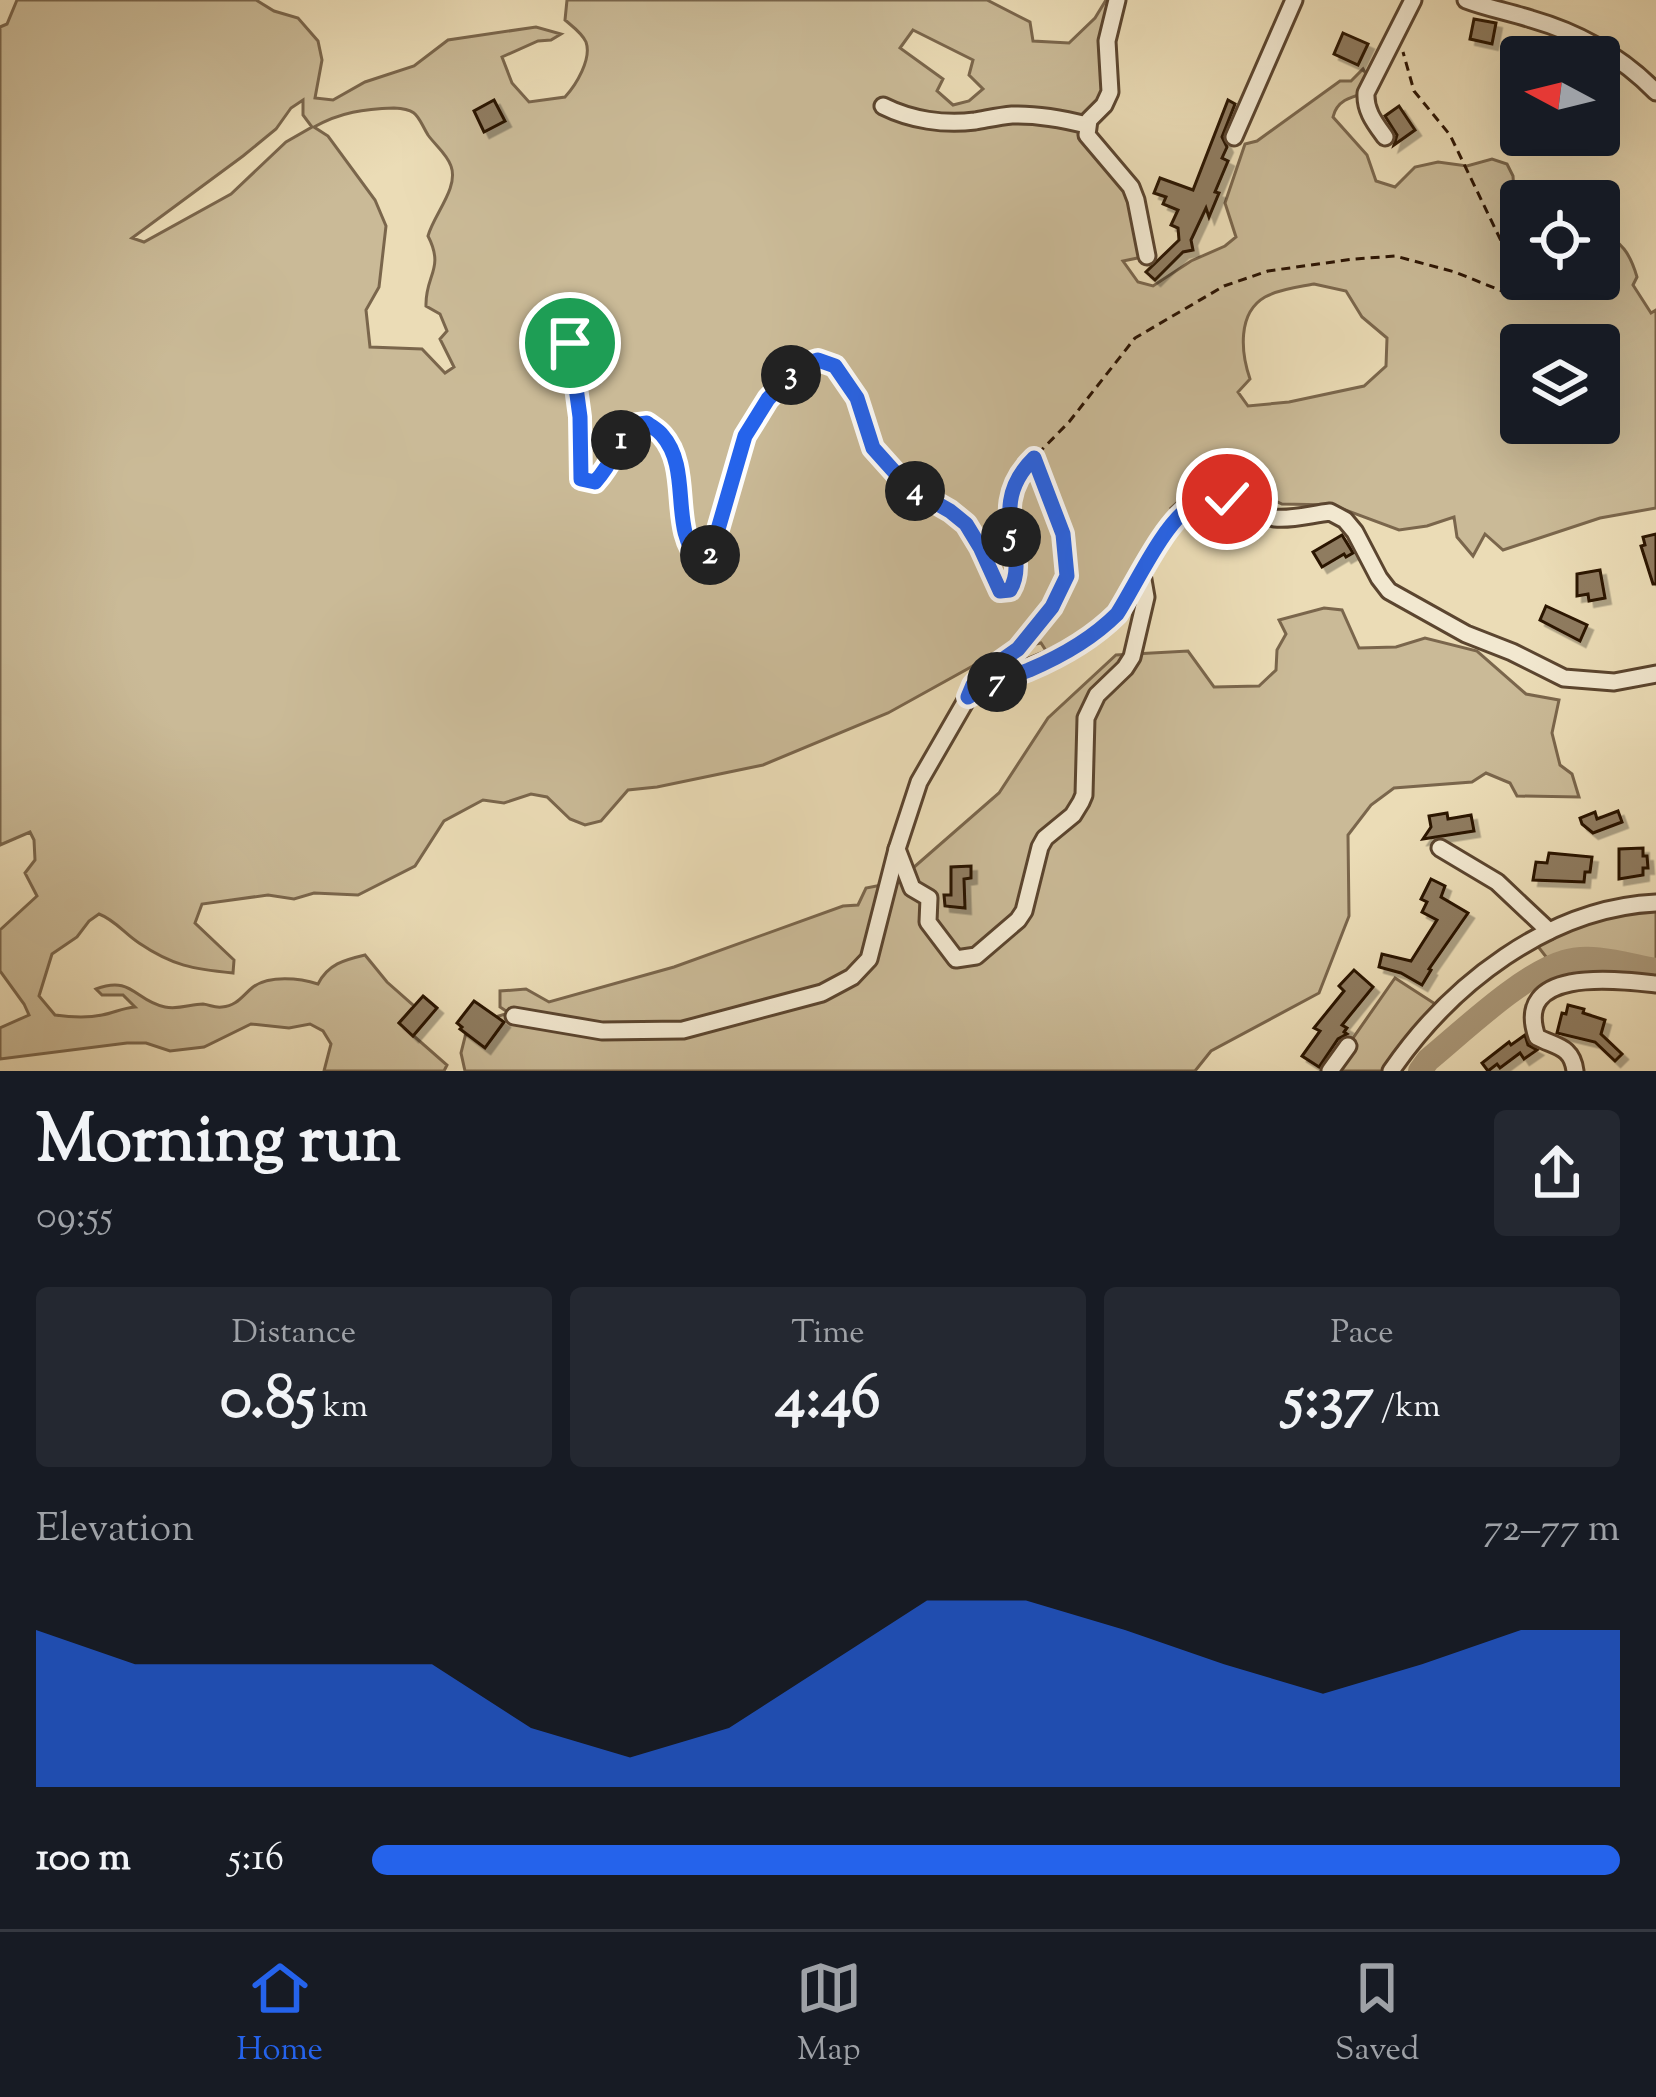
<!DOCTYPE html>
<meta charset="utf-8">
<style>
:root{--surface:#171b24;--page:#242831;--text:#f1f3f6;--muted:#9ea1a6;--line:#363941;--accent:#2563eb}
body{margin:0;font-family:"Sorts Mill Goudy",serif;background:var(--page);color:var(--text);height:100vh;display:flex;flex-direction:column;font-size:45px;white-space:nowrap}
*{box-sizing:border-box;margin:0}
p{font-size:39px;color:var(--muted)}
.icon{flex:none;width:66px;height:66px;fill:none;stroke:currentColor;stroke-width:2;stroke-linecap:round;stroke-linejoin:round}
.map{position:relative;height:1071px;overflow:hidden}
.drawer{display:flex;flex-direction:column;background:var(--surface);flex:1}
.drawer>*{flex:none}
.needle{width:78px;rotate:277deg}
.tools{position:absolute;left:1500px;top:36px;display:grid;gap:24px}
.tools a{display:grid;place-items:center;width:120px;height:120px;border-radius:12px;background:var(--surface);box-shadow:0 12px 48px #0002;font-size:60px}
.pin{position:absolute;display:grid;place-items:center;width:102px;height:102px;color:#fff;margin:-51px;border:6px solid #fff;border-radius:50%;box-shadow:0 3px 12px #0007}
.km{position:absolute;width:60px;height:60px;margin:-30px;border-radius:50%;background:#222;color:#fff;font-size:33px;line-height:60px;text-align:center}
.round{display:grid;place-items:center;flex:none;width:126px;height:126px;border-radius:12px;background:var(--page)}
.headline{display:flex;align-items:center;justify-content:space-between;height:204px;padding:0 36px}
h1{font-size:66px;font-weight:700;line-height:90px}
.figures{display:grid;grid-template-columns:repeat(3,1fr);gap:18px;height:204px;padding:12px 36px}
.figures div{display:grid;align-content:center;border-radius:12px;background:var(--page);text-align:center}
.figures b{font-size:60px;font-weight:700}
.figures small{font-size:33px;font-weight:400}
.figures p{font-size:33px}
.chart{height:336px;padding:24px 36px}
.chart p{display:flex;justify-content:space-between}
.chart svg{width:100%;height:216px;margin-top:12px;fill:var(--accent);opacity:.7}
ul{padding:0 36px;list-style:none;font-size:39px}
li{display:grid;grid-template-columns:192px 144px 1fr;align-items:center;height:90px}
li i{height:30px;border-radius:15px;background:var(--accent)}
.dock{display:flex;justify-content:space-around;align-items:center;height:168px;border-top:3px solid var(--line);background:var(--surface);font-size:33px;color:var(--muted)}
.dock a{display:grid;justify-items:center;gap:6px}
.dock .selected{color:var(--accent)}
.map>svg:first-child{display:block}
</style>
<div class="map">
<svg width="1656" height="1071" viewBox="0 0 1656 1071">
<defs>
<filter id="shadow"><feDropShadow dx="5.5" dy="5.5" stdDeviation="0" flood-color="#0004"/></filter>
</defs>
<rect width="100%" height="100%" fill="#ebdcb6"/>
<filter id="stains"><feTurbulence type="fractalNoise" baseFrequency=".00167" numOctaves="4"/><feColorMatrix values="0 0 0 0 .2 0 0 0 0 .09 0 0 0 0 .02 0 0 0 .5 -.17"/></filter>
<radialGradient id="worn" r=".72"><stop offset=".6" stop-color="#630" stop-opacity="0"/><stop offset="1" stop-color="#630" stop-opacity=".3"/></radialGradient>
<g fill="#caba97" stroke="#7a664c" stroke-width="3" fill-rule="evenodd">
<path d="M17,0H256L274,11L298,18L318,41L322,60L315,98L333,100L365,82L414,66L448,40L536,27L561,34L551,40L538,41L502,57L512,83L529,102L565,97C576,85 592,59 586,42C582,33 572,26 565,20L567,0H987L1030,22L1033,41L1069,43L1095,18L1106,0H1117L1111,81L1087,125L1122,176L1147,256L1123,261L1138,282L1153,286L1191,261L1225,246L1236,237L1225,203L1245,144L1257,141L1340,81H1351L1363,69L1371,82L1366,93C1351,97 1337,100 1333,117L1367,155L1376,181L1395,187L1415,167L1438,162L1467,166L1492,159L1507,164L1513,176L1514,192L1532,191L1555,201H1521V279H1599V230C1622,242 1630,253 1637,277L1633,285L1651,313L1656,310V508L1600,518L1503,550L1485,534L1473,556L1457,537L1454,517L1427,526L1399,530L1332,505L1282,504L1236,483L1191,490L1171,508L1179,517L1127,599L1052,660L1041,643L1000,651L888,713L763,765L657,787L628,790L601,821L585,825L570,819L547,797L531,794L504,803L483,800L444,821L415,866L358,895L314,893L294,899L268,895L202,904L195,923L234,960L233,973C193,969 173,966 139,943C125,934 115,920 99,914L89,921L77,937L52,954L39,996L55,1015C70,1017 87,1018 102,1015C114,1013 122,1008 135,1007L123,995H102L96,989C132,975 135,1001 165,1007C179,1010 191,1004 203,1004C211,1005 214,1008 222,1007C237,1006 243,995 253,987C269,975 300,978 318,984C328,964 344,960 365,955L387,982L414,1006L399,1023L447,1065L444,1071H324L331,1044L323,1031L310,1024L289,1028L251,1024L204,1047L170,1051L146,1043H127L0,1059V1028L29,1015L24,1004L0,971V930L37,896L25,873L35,860L34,840L30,832L0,845V27L7,24ZM913,30L973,60L969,75L983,89L969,101L953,105L937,91L943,79L900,48ZM303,100V115L312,127L286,142L231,194L144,242L132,238L243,156L276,129L291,108ZM394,108C419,109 417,117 428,135C435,145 447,154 451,166C459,188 434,214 428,236C445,269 425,275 426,306L440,314L447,331L440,339L454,367L445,373L422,349L370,347L366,310L379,287L386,226L375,200L328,136L314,127C341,112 364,109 394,108ZM1314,284L1346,291L1362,317L1387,338L1386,366L1364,386L1289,402L1248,406L1238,392L1250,379C1241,353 1237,313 1265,297C1279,289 1299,287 1314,284ZM1521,345H1599V423H1521Z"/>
<polygon points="1324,608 1342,610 1359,648 1396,647 1425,638 1477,651 1526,694 1559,700 1552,733 1560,765 1572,774 1579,797 1517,796 1510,783 1486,773 1472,782 1394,788 1371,805 1348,835 1349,916 1319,993 1211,1051 1195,1071 465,1071 461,1053 468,1025 509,1013 500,1007 500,991 526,989 549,1002 674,967 843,906 858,905 866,888 897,882 999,793 1048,718 1116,655 1188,651 1214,687 1259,686 1276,670 1277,650 1286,634 1279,620"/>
<path d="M1656,903V961C1622,957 1582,947 1550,962L1533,940Z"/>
<polygon points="1395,978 1443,1009 1391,1071 1330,1071"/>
</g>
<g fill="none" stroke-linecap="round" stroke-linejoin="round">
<path stroke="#aa9879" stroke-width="24" d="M1420,1071L1428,1060C1462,1032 1524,973 1564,962C1592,953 1627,965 1656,970"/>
</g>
<g fill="#8f7c60" stroke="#2b1302" stroke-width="3" filter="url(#shadow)">
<polygon points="1474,19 1496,23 1492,44 1470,39"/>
<polygon points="1343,33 1368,44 1358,65 1334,54"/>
<polygon points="494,100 505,121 484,132 474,111"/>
<polygon points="1228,100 1235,104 1222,137 1227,147 1222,158 1228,161 1215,192 1219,193 1209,217 1206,208 1191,240 1193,250 1183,252 1155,280 1146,272 1179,240 1178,228 1171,225 1178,210 1163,204 1166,197 1154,193 1160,178 1193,190"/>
<polygon points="1399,106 1415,130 1394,145 1397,135 1385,116"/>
<polygon points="1656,534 1656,584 1653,584 1641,546 1645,545 1643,537"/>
<polygon points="1342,535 1353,553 1346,557 1344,554 1322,567 1313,552"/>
<polygon points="1600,570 1605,598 1589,601 1588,594 1577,596 1577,574"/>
<polygon points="1546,606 1587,625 1580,641 1540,620"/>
<polygon points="1618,811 1622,822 1593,833 1582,824 1580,818 1595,812 1597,819"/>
<polygon points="1447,813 1448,819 1471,815 1474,831 1423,839 1431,827 1429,816"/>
<polygon points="1643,848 1643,856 1647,856 1648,868 1643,868 1643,875 1619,879 1619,849"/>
<polygon points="1549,853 1592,857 1590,872 1585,872 1584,882 1533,880 1536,862 1547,863"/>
<polygon points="971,866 971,878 964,879 965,908 945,906 944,895 951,895 951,867"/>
<polygon points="1431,879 1445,886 1441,897 1468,913 1429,969 1431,970 1422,985 1401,973 1379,967 1382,954 1411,961 1437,920 1422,912 1427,902 1421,899"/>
<polygon points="1354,970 1373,987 1342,1025 1347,1028 1344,1032 1347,1034 1338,1039 1319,1067 1302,1056 1320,1031 1314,1028 1344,991 1339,986"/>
<polygon points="423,996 437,1008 413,1036 399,1023"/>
<polygon points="474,1001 504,1022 485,1048 460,1029 462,1027 457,1023"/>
<polygon points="1568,1005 1584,1009 1583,1013 1605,1020 1601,1034 1622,1054 1615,1061 1595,1042 1557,1033 1562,1013 1566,1014"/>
<polygon points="1525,1035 1528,1045 1537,1050 1524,1059 1520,1053 1500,1068 1497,1064 1488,1071 1482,1063 1509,1042 1511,1045"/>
</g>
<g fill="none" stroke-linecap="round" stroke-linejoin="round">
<g stroke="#5b452f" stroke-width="21">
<g id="minor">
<polyline points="1117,0 1107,41 1110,92 1104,105 1089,120 1087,135 1131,187 1136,200 1147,256"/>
<path d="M1466,0C1487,8 1509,12 1531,19C1580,33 1621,56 1656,92"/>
<path d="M883,106C911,120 944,125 975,121C987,119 1000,116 1012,115C1037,114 1063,119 1087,125"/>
<polyline points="1234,137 1294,0"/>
<path d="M1385,137C1375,123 1365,111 1366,93L1413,0"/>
<polyline points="1440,848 1497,882 1549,931"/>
<polyline points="897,849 912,888 929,898 928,922 956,959 976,956 1018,920 1024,911 1040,847 1045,838 1073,815 1081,802 1084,795 1086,718 1097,695 1125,668 1132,657 1146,597 1142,574"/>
<path d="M514,1016L602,1031L683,1030L822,993L852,977L869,959L897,849L919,782L968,697C1013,667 1065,663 1108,623C1138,595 1160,520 1196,505C1209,499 1228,496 1242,502C1254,507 1261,516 1275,518C1292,520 1312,514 1330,512L1345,520L1355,532L1379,578L1389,591L1466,634L1512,652L1564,678L1614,682L1656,674"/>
<polyline points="1330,1071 1348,1046"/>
<path d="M1391,1071C1450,985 1548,908 1656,903"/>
<path d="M1575,1071C1572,1046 1556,1047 1537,1037C1512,966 1619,980 1656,984"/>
</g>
</g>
<g stroke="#2b1302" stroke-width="3" stroke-dasharray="9 6" stroke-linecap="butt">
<path d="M570,343L580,417L581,479L595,482C611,465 618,445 631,426L647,423C652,427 658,430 662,435C692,469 669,530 701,561L710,557L745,436L768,399L799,366L818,360L835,366L857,398L873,449L908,487L966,524L980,547L1000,591L1010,590L1016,580L1009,522L1011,496L1021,471L1069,422L1135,338L1224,286L1268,271L1354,259L1395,256L1455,272L1502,291L1509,289L1511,275L1505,249L1450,135L1414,91L1403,52"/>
<polyline points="996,665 1018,649 1051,607 1067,576 1063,534 1035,461"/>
</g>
<use href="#minor" stroke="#f2e8d0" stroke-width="15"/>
</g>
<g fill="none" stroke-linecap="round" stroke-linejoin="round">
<g stroke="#fff" stroke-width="24">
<path id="route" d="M570,343L580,417L581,479L595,482C611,465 618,445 631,425L647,423C652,427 658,430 662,435C693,470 668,530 701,562L710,557L745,436L768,399L799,366L818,360L835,366L857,398L873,448L908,487L950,511L966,524L980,547L1000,591L1010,590C1032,553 983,508 1034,458L1063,534L1067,576L1052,607L1018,649L984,673L973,685L968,697C987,685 1008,678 1029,670C1062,656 1092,639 1117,614C1135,586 1163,525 1189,508C1200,501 1214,500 1227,499"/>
</g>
<use href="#route" stroke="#2563eb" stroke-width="15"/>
</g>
<rect width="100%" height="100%" filter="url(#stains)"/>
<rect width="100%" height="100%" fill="url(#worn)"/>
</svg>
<div class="tools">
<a><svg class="needle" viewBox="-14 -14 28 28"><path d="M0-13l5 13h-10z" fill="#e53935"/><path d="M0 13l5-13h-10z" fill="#9ea1a6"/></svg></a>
<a><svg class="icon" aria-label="locate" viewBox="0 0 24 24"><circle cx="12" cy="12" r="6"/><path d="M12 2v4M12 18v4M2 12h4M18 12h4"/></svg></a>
<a><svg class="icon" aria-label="layers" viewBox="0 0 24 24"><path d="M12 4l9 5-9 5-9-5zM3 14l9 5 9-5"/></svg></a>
</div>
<div class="pin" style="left:570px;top:343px;background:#1e9e55"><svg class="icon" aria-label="arrive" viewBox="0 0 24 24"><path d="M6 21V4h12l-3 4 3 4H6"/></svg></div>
<div class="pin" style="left:1227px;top:499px;background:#d93025"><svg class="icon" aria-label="check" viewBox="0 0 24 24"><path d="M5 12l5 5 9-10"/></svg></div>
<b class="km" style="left:621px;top:440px">1</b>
<b class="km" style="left:710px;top:555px">2</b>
<b class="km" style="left:791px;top:375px">3</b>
<b class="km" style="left:915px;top:491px">4</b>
<b class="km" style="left:1011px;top:537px">5</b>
<b class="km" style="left:997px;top:682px">7</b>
</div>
<section class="drawer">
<div class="headline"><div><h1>Morning run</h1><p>09:55</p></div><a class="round"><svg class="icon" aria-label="share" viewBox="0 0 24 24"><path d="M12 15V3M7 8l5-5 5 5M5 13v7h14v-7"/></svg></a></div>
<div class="figures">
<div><p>Distance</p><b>0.85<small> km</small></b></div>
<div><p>Time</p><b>4:46</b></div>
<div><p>Pace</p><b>5:37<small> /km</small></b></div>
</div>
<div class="chart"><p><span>Elevation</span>72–77 m</p>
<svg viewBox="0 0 160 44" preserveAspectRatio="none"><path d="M0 44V12L10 19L20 19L30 19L40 19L50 32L60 38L70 32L80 19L90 6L100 6L110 12L120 19L130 25L140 19L150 12L160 12V44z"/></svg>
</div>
<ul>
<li><b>100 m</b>5:16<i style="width:100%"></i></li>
</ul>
</section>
<nav class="dock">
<a class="selected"><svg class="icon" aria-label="home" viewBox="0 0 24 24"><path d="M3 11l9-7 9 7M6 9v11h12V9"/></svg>Home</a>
<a><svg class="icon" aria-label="map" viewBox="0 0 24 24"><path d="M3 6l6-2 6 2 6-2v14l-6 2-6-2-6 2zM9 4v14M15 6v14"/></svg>Map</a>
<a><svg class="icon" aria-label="saved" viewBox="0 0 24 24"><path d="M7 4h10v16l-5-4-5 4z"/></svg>Saved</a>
</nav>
